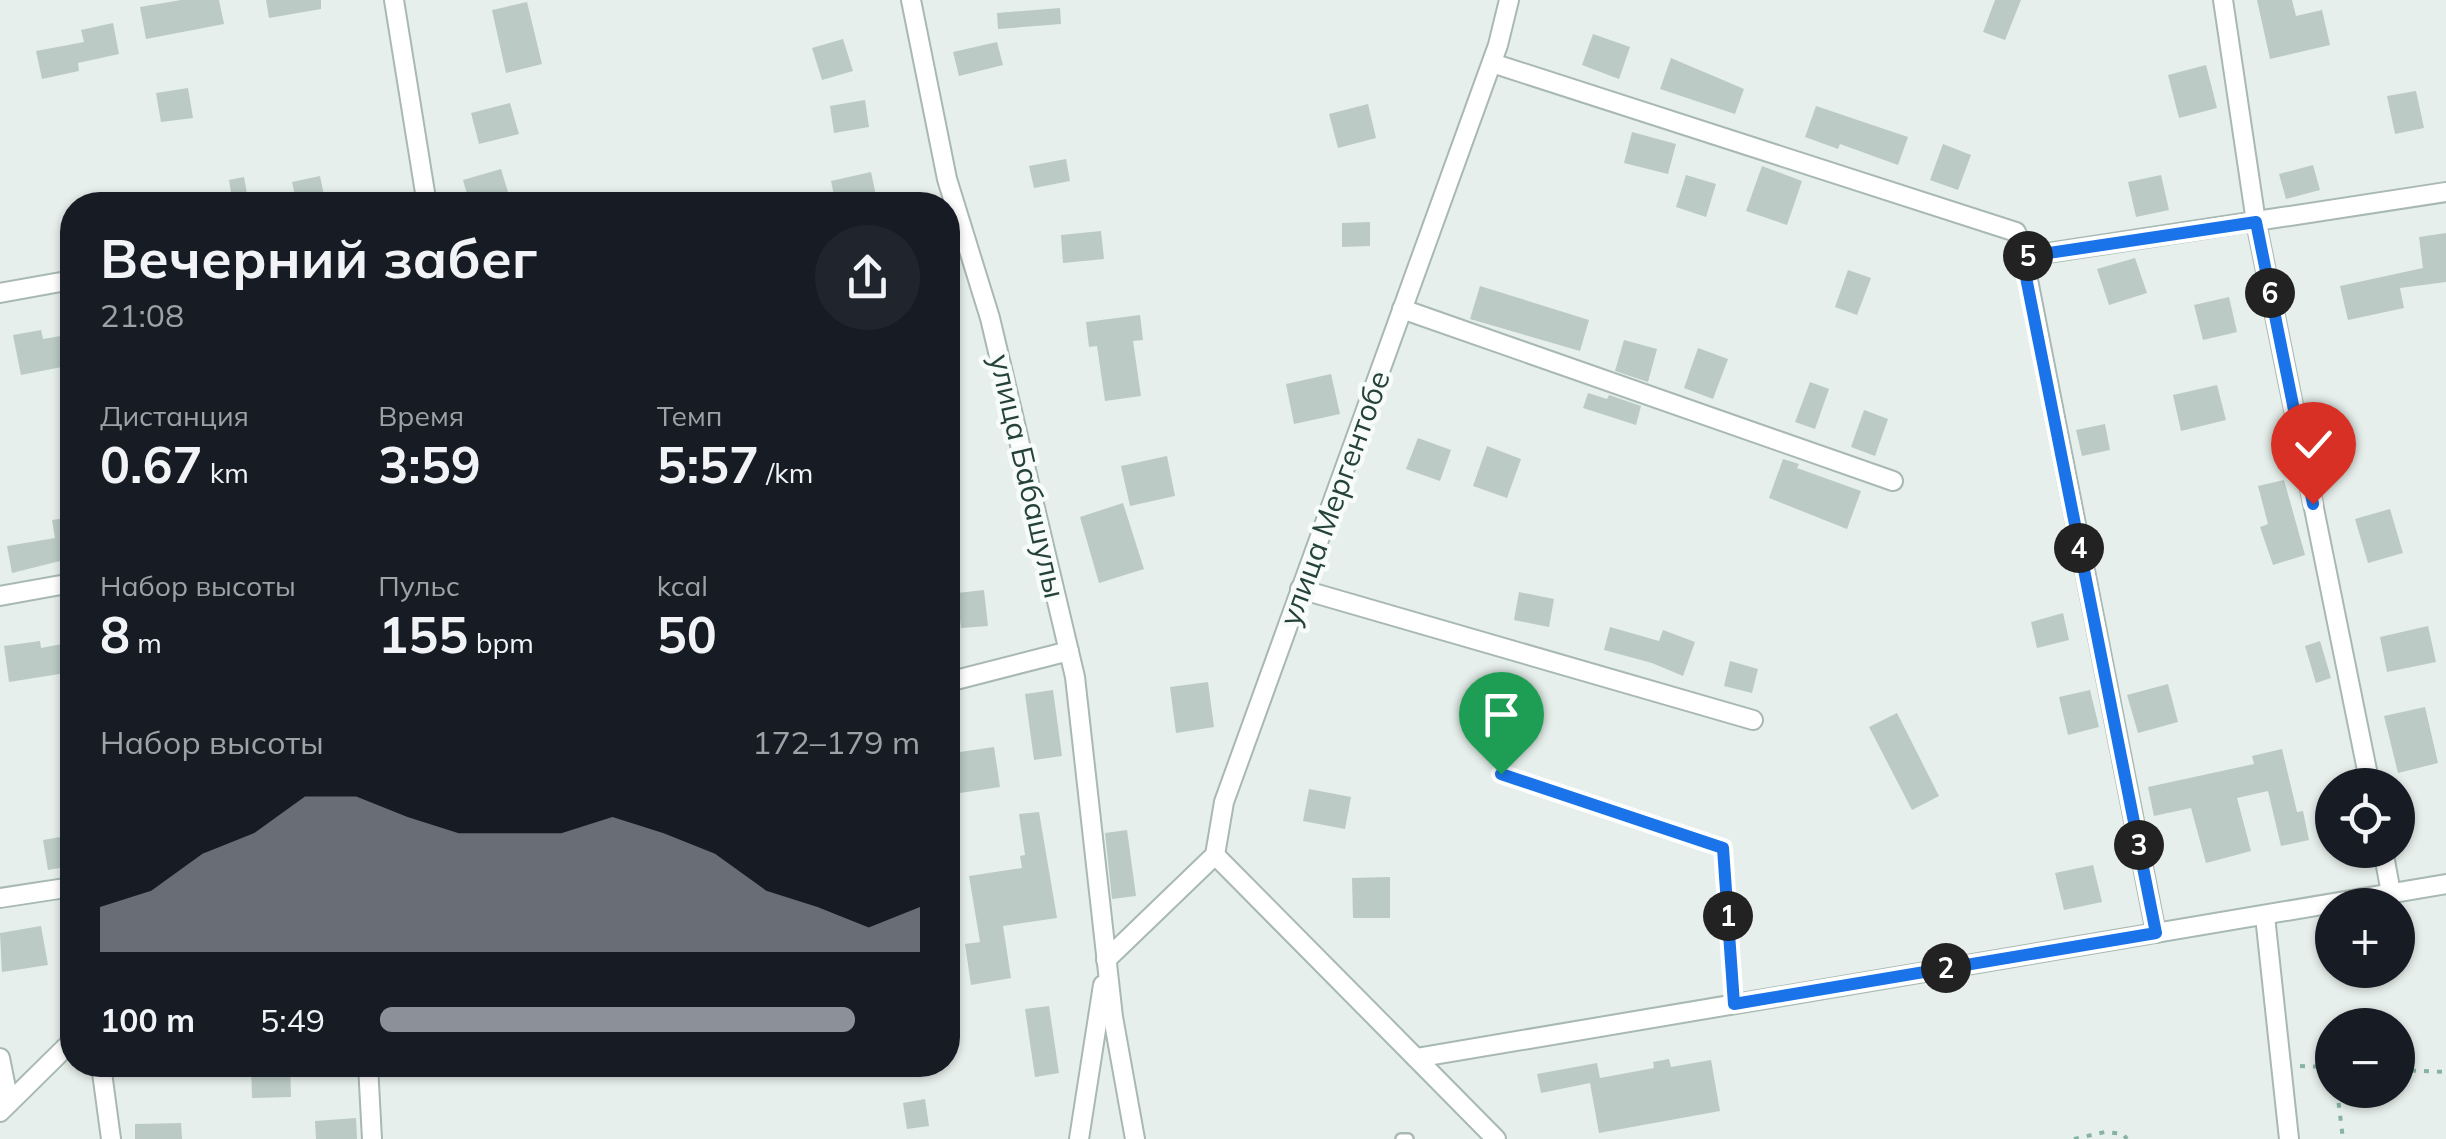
<!DOCTYPE html>
<html lang="ru">
<meta charset="utf-8">
<style>
:root{--surface:#171b24;--page:#20242c;--text:#f1f3f6;--muted:#9ea1a6;--accent:#8c9099}
body{margin:0;font-family:Mulish,sans-serif;background:var(--page);color:var(--text);height:100vh;display:flex;flex-direction:column;font-size:38px;white-space:nowrap}
*{box-sizing:border-box;margin:0}
p{font-size:32px;color:var(--muted)}
.icon{flex:none;width:55px;height:55px;fill:none;stroke:currentColor;stroke-width:2;stroke-linecap:round;stroke-linejoin:round}
.map{position:relative;flex:1;overflow:hidden}
.drawer{position:absolute;left:60px;top:192px;width:900px;height:885px;display:flex;flex-direction:column;background:var(--surface);border-radius:40px;box-shadow:0 2px 8px #0004}
.drawer>*{flex:none}
.buttons{position:absolute;left:2315px;top:768px;display:grid;gap:20px}
.buttons a{display:grid;place-items:center;width:100px;height:100px;border-radius:50%;background:var(--surface);box-shadow:0 2px 8px #0004;font-size:50px}
.pin{position:absolute;display:grid;place-items:center;width:85px;height:85px;color:#fff;margin:-102px -42px;border-radius:50% 50% 50% 0;rotate:-45deg;box-shadow:0 0 10px #0007}
.pin .icon{rotate:45deg}
.km{position:absolute;width:50px;height:50px;margin:-25px;border-radius:50%;background:#222;color:#fff;font-size:28px;line-height:50px;text-align:center}
.round{display:grid;place-items:center;flex:none;width:105px;height:105px;border-radius:52px;background:var(--page)}
.headline{display:flex;align-items:center;justify-content:space-between;height:170px;padding:0 40px}
h1{font-size:55px;font-weight:700;line-height:75px}
.figures{display:grid;grid-template-columns:repeat(3,1fr);gap:15px;height:170px;padding:10px 40px}
.figures div{display:grid;align-content:center}
.figures b{font-size:50px;font-weight:700}
.figures small{font-size:28px;font-weight:400}
.figures p{font-size:28px}
.chart{height:280px;padding:20px 40px}
.chart p{display:flex;justify-content:space-between}
.chart svg{width:100%;height:180px;margin-top:10px;fill:var(--accent);opacity:.7}
ul{padding:0 40px;list-style:none;font-size:32px}
li{display:grid;grid-template-columns:160px 120px 1fr;align-items:center;height:75px}
li i{height:25px;border-radius:12px;background:var(--accent)}
.map>svg:first-child{display:block}
</style>
<div class="map">
<svg width="2446" height="1139" viewBox="0 0 2446 1139">
<rect width="100%" height="100%" fill="#e6efeb"/>
<g fill="#bbcac4">
<polygon points="181,0 219,0 224,24 146,39 140,7"/>
<polygon points="266,0 321,0 321,9 269,18"/>
<polygon points="1995,0 2021,0 2005,40 1983,32"/>
<polygon points="2257,0 2292,0 2296,16 2322,10 2330,45 2270,59"/>
<polygon points="527,2 542,64 506,73 492,10"/>
<polygon points="1060,8 1061,24 998,29 997,13"/>
<polygon points="113,23 119,54 78,63 79,71 42,79 36,51 84,42 81,30"/>
<polygon points="1593,34 1630,47 1619,79 1582,65"/>
<polygon points="843,39 853,71 822,80 812,48"/>
<polygon points="997,42 1003,65 959,76 953,52"/>
<polygon points="1671,58 1744,89 1735,114 1660,89"/>
<polygon points="2206,65 2217,108 2179,118 2168,75"/>
<polygon points="188,88 193,118 161,122 156,93"/>
<polygon points="2416,91 2424,128 2395,134 2387,96"/>
<polygon points="865,100 869,127 834,133 830,106"/>
<polygon points="510,103 519,134 479,144 471,113"/>
<polygon points="1368,104 1376,138 1338,148 1329,114"/>
<polygon points="1816,106 1908,137 1898,165 1840,144 1838,149 1805,137"/>
<polygon points="1632,132 1676,144 1668,174 1624,163"/>
<polygon points="1943,144 1971,155 1958,190 1930,180"/>
<polygon points="1066,159 1070,181 1034,188 1029,166"/>
<polygon points="2313,165 2320,190 2286,199 2279,174"/>
<polygon points="1762,166 1802,181 1787,225 1746,211"/>
<polygon points="501,169 512,205 470,205 463,180"/>
<polygon points="871,172 878,205 836,205 831,181"/>
<polygon points="1686,175 1716,184 1706,217 1676,207"/>
<polygon points="2161,175 2169,210 2136,217 2128,182"/>
<polygon points="320,176 326,205 297,205 292,182"/>
<polygon points="244,177 249,205 233,205 229,180"/>
<polygon points="1370,222 1370,246 1342,247 1342,223"/>
<polygon points="1101,231 1104,259 1063,263 1061,235"/>
<polygon points="2446,233 2446,282 2400,288 2404,308 2348,320 2340,286 2423,268 2419,237"/>
<polygon points="2135,258 2147,293 2109,305 2097,269"/>
<polygon points="1848,270 1871,278 1857,315 1835,307"/>
<polygon points="1480,286 1589,320 1580,351 1470,319"/>
<polygon points="2229,297 2237,332 2203,340 2194,305"/>
<polygon points="1140,315 1143,340 1133,341 1141,396 1105,401 1097,346 1089,347 1086,322"/>
<polygon points="41,330 43,339 72,334 72,365 21,375 13,335"/>
<polygon points="1624,340 1657,349 1648,382 1615,371"/>
<polygon points="1698,348 1728,359 1713,399 1684,388"/>
<polygon points="1331,374 1340,414 1294,424 1286,384"/>
<polygon points="1810,382 1829,389 1815,429 1795,422"/>
<polygon points="2217,385 2226,420 2181,431 2173,395"/>
<polygon points="1588,393 1607,399 1609,395 1641,406 1636,425 1583,408"/>
<polygon points="1864,410 1888,419 1875,456 1851,447"/>
<polygon points="2105,424 2110,450 2082,456 2076,430"/>
<polygon points="1418,438 1451,450 1440,481 1406,469"/>
<polygon points="1487,446 1521,459 1507,498 1473,486"/>
<polygon points="1167,456 1175,496 1130,506 1121,466"/>
<polygon points="1783,459 1799,464 1797,468 1861,491 1847,529 1769,498"/>
<polygon points="2284,480 2305,555 2273,565 2260,527 2268,524 2258,486"/>
<polygon points="1123,503 1144,569 1099,583 1080,517"/>
<polygon points="2390,509 2403,553 2368,563 2355,519"/>
<polygon points="72,517 72,558 12,573 7,546 55,538 52,520"/>
<polygon points="984,590 988,626 961,628 957,593"/>
<polygon points="1519,592 1554,599 1549,627 1514,620"/>
<polygon points="2063,613 2069,640 2037,648 2031,622"/>
<polygon points="2428,626 2436,662 2387,672 2380,637"/>
<polygon points="1610,627 1659,641 1663,630 1695,642 1683,676 1652,663 1604,650"/>
<polygon points="40,641 41,648 72,642 72,672 9,682 4,646"/>
<polygon points="2320,641 2331,678 2316,683 2305,646"/>
<polygon points="1730,661 1758,669 1752,693 1724,686"/>
<polygon points="1208,682 1214,727 1176,733 1170,687"/>
<polygon points="2168,684 2178,722 2138,733 2127,695"/>
<polygon points="1053,690 1062,756 1034,760 1025,694"/>
<polygon points="2090,690 2099,727 2068,735 2059,697"/>
<polygon points="2425,707 2438,763 2398,773 2384,716"/>
<polygon points="1897,713 1939,796 1912,810 1869,727"/>
<polygon points="994,747 1000,787 960,793 953,753"/>
<polygon points="2282,749 2297,812 2303,811 2309,840 2281,846 2268,791 2237,798 2251,851 2206,863 2191,808 2154,816 2148,787 2254,764 2252,756"/>
<polygon points="1309,789 1351,797 1345,829 1303,821"/>
<polygon points="1039,812 1057,918 1003,926 1011,978 971,985 965,944 980,942 969,876 1022,868 1020,856 1025,855 1019,814"/>
<polygon points="1127,830 1136,896 1112,899 1105,833"/>
<polygon points="72,835 72,866 48,870 43,840"/>
<polygon points="2093,865 2102,902 2064,910 2055,873"/>
<polygon points="1390,877 1390,918 1353,918 1352,878"/>
<polygon points="41,926 48,965 2,972 0,933"/>
<polygon points="1049,1006 1059,1073 1035,1077 1025,1009"/>
<polygon points="1669,1059 1671,1067 1711,1060 1720,1111 1599,1133 1590,1083 1541,1093 1537,1074 1597,1063 1600,1078 1654,1068 1653,1062"/>
<polygon points="251,1065 290,1065 291,1097 252,1098"/>
<polygon points="925,1099 929,1126 907,1129 903,1103"/>
<polygon points="356,1118 357,1139 316,1139 315,1121"/>
<polygon points="181,1123 182,1139 135,1139 135,1124"/>
</g>
<g fill="none" stroke-linecap="round" stroke-linejoin="round">
<g stroke="#a8b8b2" stroke-width="14">
<g id="service">
<polyline points="1501,774 1723,848 1734,1004"/>
<polyline points="1401,1139 1408,1139"/>
</g>
</g>
<g stroke="#a8b8b2" stroke-width="22">
<g id="minor">
<polyline points="394,0 427,205"/>
<polyline points="911,0 947,179 990,318 1075,677 1113,1017 1135,1139"/>
<polyline points="2223,0 2256,222 2370,785"/>
<polyline points="1492,63 2016,232 2021,244 2156,933"/>
<polyline points="2022,257 2446,192"/>
<polyline points="0,293 72,280"/>
<polyline points="1402,309 1893,481"/>
<polyline points="1300,589 1753,720"/>
<polyline points="0,596 72,583"/>
<polyline points="948,682 1069,651"/>
<polyline points="2383,850 2391,893"/>
<polyline points="1215,855 1416,1058 2446,884"/>
<polyline points="0,898 72,887"/>
<polyline points="2265,916 2289,1139"/>
<polyline points="1106,960 1215,855 1224,802 1498,45 1509,0"/>
<polyline points="0,1058 9,1103"/>
<polyline points="1416,1058 1496,1139"/>
<polyline points="101,1065 111,1139"/>
<polyline points="368,1065 372,1139"/>
<polyline points="0,1112 72,1041"/>
<polyline points="1079,1139 1103,985"/>
</g>
</g>
<g stroke="#86b3a5" stroke-width="4" stroke-dasharray="5 8" stroke-linecap="butt">
<polyline points="2300,1066 2332,1067"/>
<polyline points="2398,1070 2446,1072"/>
<polyline points="2337,1090 2343,1139"/>
<polyline points="2074,1139 2105,1132 2123,1134 2127,1139"/>
</g>
<use href="#service" stroke="#fff" stroke-width="9"/>
<use href="#minor" stroke="#fff" stroke-width="18"/>
</g>
<g fill="none" stroke-linecap="round" stroke-linejoin="round">
<g stroke="#fff" stroke-width="20">
<polyline id="route" points="1501,774 1723,848 1734,1004 2156,933 2022,257 2256,222 2313,504"/>
</g>
<use href="#route" stroke="#1a73e8" stroke-width="12"/>
</g>
<g text-anchor="middle" dominant-baseline="central" stroke-width="9" stroke-linejoin="round" paint-order="stroke">
<g font-size="30" fill="#24423a" stroke="#f7fbf9">
<text transform="translate(1028 476) rotate(77)">улица Бабашулы</text>
<text transform="translate(1334 498) rotate(-70)">улица Мергентобе</text>
</g>
</g>
</svg>
<div class="buttons">
<a><svg class="icon" aria-label="locate" viewBox="0 0 24 24"><circle cx="12" cy="12" r="6"/><path d="M12 2v4M12 18v4M2 12h4M18 12h4"/></svg></a>
<a>+</a>
<a>−</a>
</div>
<div class="pin" style="left:1501px;top:774px;background:#1e9e55"><svg class="icon" aria-label="arrive" viewBox="0 0 24 24"><path d="M6 21V4h12l-3 4 3 4H6"/></svg></div>
<div class="pin" style="left:2313px;top:504px;background:#d93025"><svg class="icon" aria-label="check" viewBox="0 0 24 24"><path d="M5 12l5 5 9-10"/></svg></div>
<b class="km" style="left:1728px;top:916px">1</b>
<b class="km" style="left:1946px;top:968px">2</b>
<b class="km" style="left:2139px;top:845px">3</b>
<b class="km" style="left:2079px;top:548px">4</b>
<b class="km" style="left:2028px;top:256px">5</b>
<b class="km" style="left:2270px;top:293px">6</b>
<section class="drawer">
<div class="headline"><div><h1>Вечерний забег</h1><p>21:08</p></div><a class="round"><svg class="icon" aria-label="share" viewBox="0 0 24 24"><path d="M12 15V3M7 8l5-5 5 5M5 13v7h14v-7"/></svg></a></div>
<div class="figures">
<div><p>Дистанция</p><b>0.67<small> km</small></b></div>
<div><p>Время</p><b>3:59</b></div>
<div><p>Темп</p><b>5:57<small> /km</small></b></div>
</div>
<div class="figures">
<div><p>Набор высоты</p><b>8<small> m</small></b></div>
<div><p>Пульс</p><b>155<small> bpm</small></b></div>
<div><p>kcal</p><b>50</b></div>
</div>
<div class="chart"><p><span>Набор высоты</span>172–179 m</p>
<svg viewBox="0 0 160 44" preserveAspectRatio="none"><path d="M0 44V33L10 29L20 20L30 15L40 6L50 6L60 11L70 15L80 15L90 15L100 11L110 15L120 20L130 29L140 33L150 38L160 33V44z"/></svg>
</div>
<ul>
<li><b>100 m</b>5:49<i style="width:88%"></i></li>
</ul>
</section>
</div>
